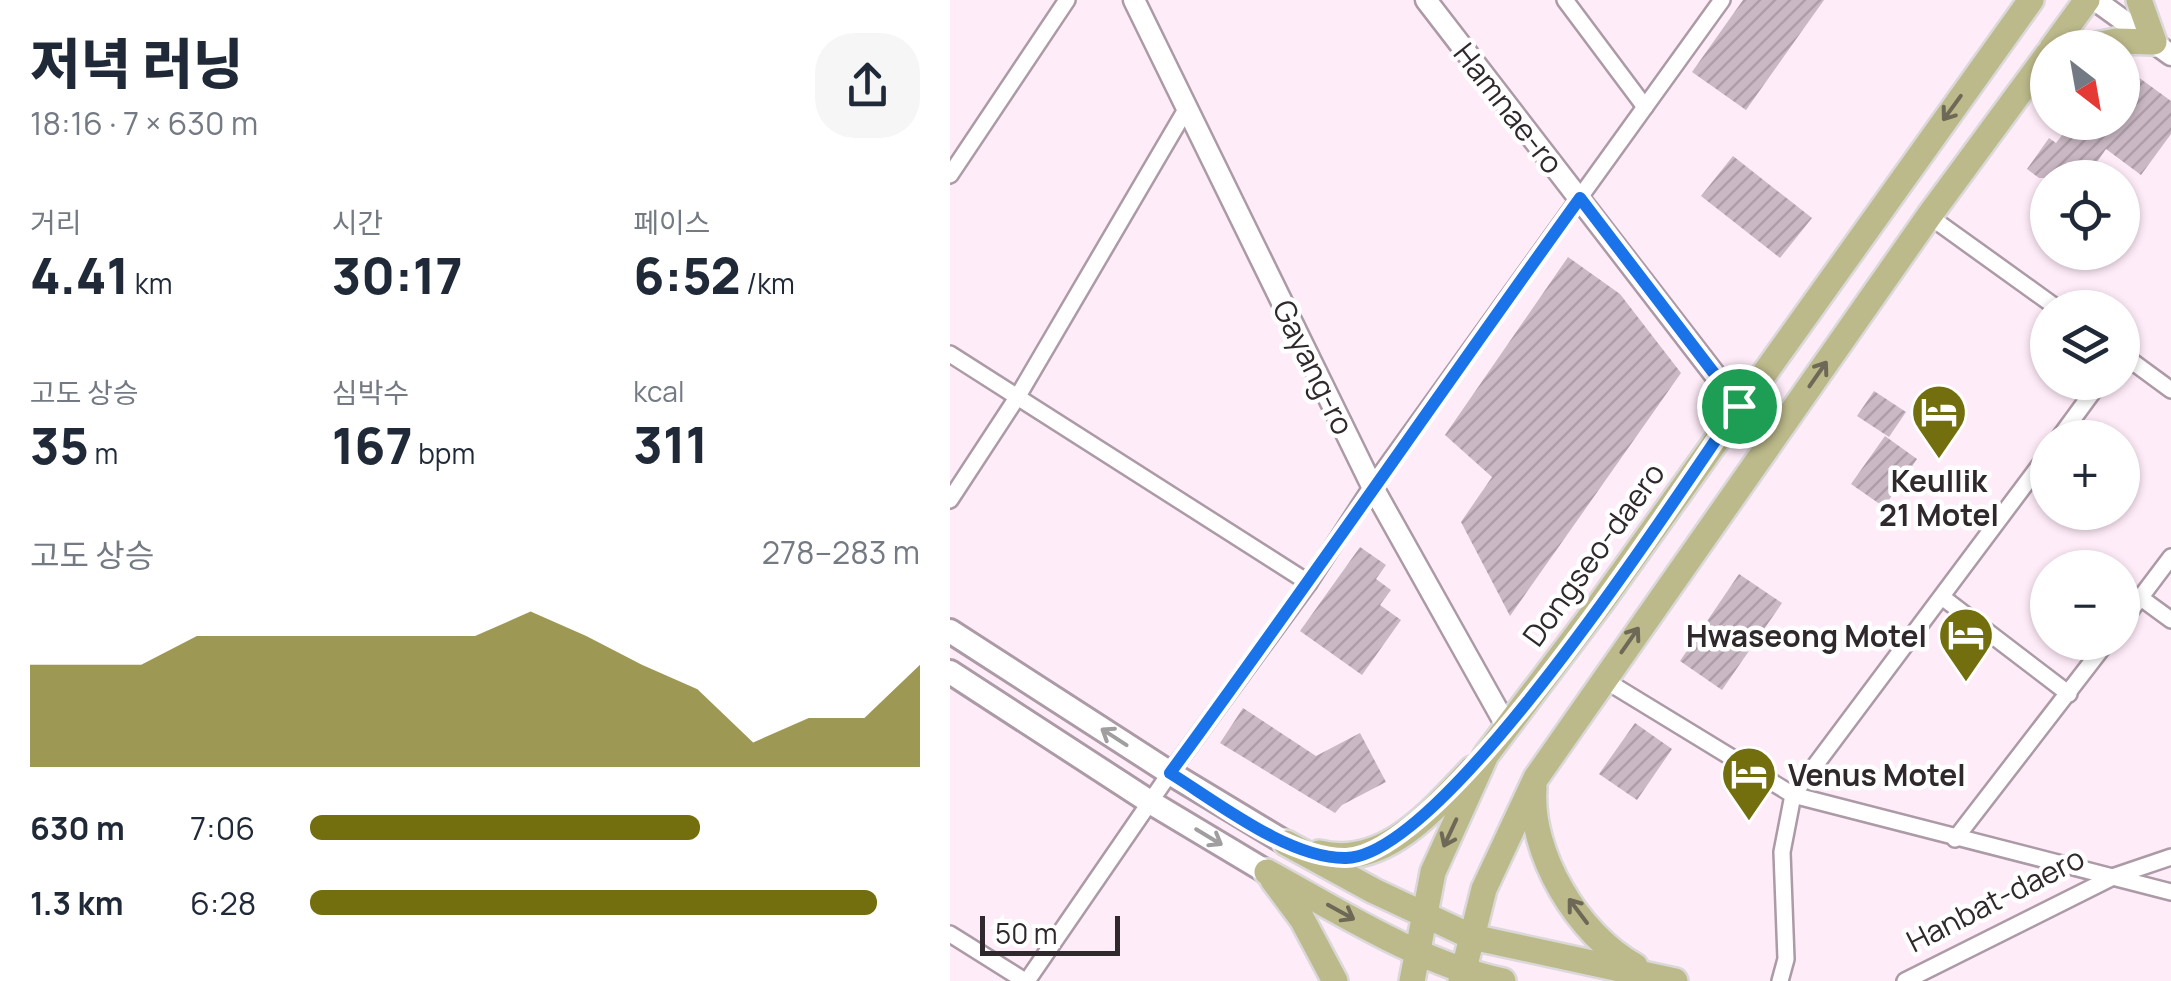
<!DOCTYPE html>
<html lang="ko">
<meta charset="utf-8">
<style>
:root{--surface:#fff;--page:#f6f6f7;--text:#1f2937;--muted:#747a83;--accent:#746f0e}
body{margin:0;font-family:Manrope,"Noto Sans KR",sans-serif;background:var(--page);color:var(--text);height:100vh;display:flex;flex-direction:column;font-size:38px;white-space:nowrap}
*{box-sizing:border-box;margin:0}
p{font-size:32px;color:var(--muted)}
.icon{flex:none;width:55px;height:55px;fill:none;stroke:currentColor;stroke-width:2;stroke-linecap:round;stroke-linejoin:round}
.map{position:relative;flex:1;overflow:hidden}
.sheet{display:flex;flex-direction:column;background:var(--surface);width:950px}
.sheet>*{flex:none}
.needle{width:65px;rotate:149deg}
.controls{position:absolute;left:1080px;top:30px;display:grid;gap:20px}
.controls a{display:grid;place-items:center;width:110px;height:110px;border-radius:50%;background:var(--surface);box-shadow:0 2px 8px #0004;font-size:50px}
.scale{position:absolute;left:30px;bottom:25px;width:140px;box-sizing:border-box;padding-left:10px;border:5px solid #2f282d;border-top:0;font-size:28px;line-height:35px;white-space:nowrap;color:#2f282d;-webkit-text-stroke:8px #fff;paint-order:stroke}
.pin{position:absolute;display:grid;place-items:center;width:85px;height:85px;color:#fff;margin:-42px;border:5px solid #fff;border-radius:50%;box-shadow:0 2px 10px #0007}
.round{display:grid;place-items:center;flex:none;width:105px;height:105px;border-radius:40px;background:var(--page)}
.overview{display:flex;align-items:center;justify-content:space-between;height:170px;padding:0 30px}
h1{font-size:55px;font-weight:800;line-height:75px}
.metrics{display:grid;grid-template-columns:repeat(3,1fr);gap:15px;height:170px;padding:10px 30px}
.metrics div{display:grid;align-content:center}
.metrics b{font-size:50px;font-weight:800}
.metrics small{font-size:28px;font-weight:400}
.metrics p{font-size:28px}
.chart{height:280px;padding:20px 30px}
.chart p{display:flex;justify-content:space-between}
.chart svg{width:100%;height:180px;margin-top:10px;fill:var(--accent);opacity:.7}
ul{padding:0 30px;list-style:none;font-size:32px}
li{display:grid;grid-template-columns:160px 120px 1fr;align-items:center;height:75px}
li i{height:25px;border-radius:12px;background:var(--accent)}
main{display:flex;flex:1;min-height:0}
.map>svg:first-child{display:block}
</style>
<main>
<section class="sheet">
<div class="overview"><div><h1>저녁 러닝</h1><p>18:16 · 7 × 630 m</p></div><a class="round"><svg class="icon" aria-label="share" viewBox="0 0 24 24"><path d="M12 15V3M7 8l5-5 5 5M5 13v7h14v-7"/></svg></a></div>
<div class="metrics">
<div><p>거리</p><b>4.41<small> km</small></b></div>
<div><p>시간</p><b>30:17</b></div>
<div><p>페이스</p><b>6:52<small> /km</small></b></div>
</div>
<div class="metrics">
<div><p>고도 상승</p><b>35<small> m</small></b></div>
<div><p>심박수</p><b>167<small> bpm</small></b></div>
<div><p>kcal</p><b>311</b></div>
</div>
<div class="chart"><p><span>고도 상승</span>278–283 m</p>
<svg viewBox="0 0 160 44" preserveAspectRatio="none"><path d="M0 44V19L10 19L20 19L30 12L40 12L50 12L60 12L70 12L80 12L90 6L100 12L110 19L120 25L130 38L140 32L150 32L160 19V44z"/></svg>
</div>
<ul>
<li><b>630 m</b>7:06<i style="width:64%"></i></li>
<li><b>1.3 km</b>6:28<i style="width:93%"></i></li>
</ul>
</section>
<div class="map">
<svg width="1221" height="981" viewBox="0 0 1221 981">
<defs>
<pattern id="building-hatch" width="6" height="6" patternUnits="userSpaceOnUse" patternTransform="scale(2.5)"><rect width="6" height="6" fill="#cab8c4"/><path d="M-1 1l2-2M0 6l6-6M5 7l2-2" fill="none" stroke="#ae9ea9"/></pattern>
</defs>
<rect width="100%" height="100%" fill="#ffecf9"/>
<g fill="url(#building-hatch)">
<polygon points="793,0 874,0 796,110 742,72"/>
<polygon points="1184,74 1221,101 1221,134 1191,175 1156,149 1136,178 1089,178 1077,169 1099,138 1106,143 1122,122 1172,122 1172,75"/>
<polygon points="783,156 862,218 830,258 751,196"/>
<polygon points="618,257 670,294 731,373 560,616 511,522 542,477 495,435"/>
<polygon points="924,391 956,412 939,437 907,416"/>
<polygon points="935,436 967,459 934,507 901,484"/>
<polygon points="410,547 436,565 426,579 441,590 430,605 451,620 412,675 350,631"/>
<polygon points="789,574 832,603 772,690 730,661"/>
<polygon points="293,708 366,756 410,733 436,782 392,805 385,813 270,743"/>
<polygon points="685,723 722,749 687,800 649,774"/>
</g>
<g fill="none" stroke-linecap="round" stroke-linejoin="round">
<g stroke="#ac9aa6" stroke-width="20">
<g id="minor">
<polyline points="615,0 695,107"/>
<polyline points="0,175 117,0"/>
<polyline points="979,216 1107,308"/>
<polyline points="0,354 359,583"/>
<polyline points="1172,354 1221,390"/>
<polyline points="1109,438 1150,382"/>
<polyline points="0,500 68,396 238,106"/>
<polyline points="992,597 1119,694"/>
<polyline points="1191,598 1221,620"/>
<polyline points="1172,622 1221,557"/>
<polyline points="653,679 843,795 1221,892"/>
<polyline points="1005,839 1157,642"/>
<polyline points="0,934 75,981"/>
<polyline points="77,981 220,773 359,583 422,486 772,0"/>
<polyline points="830,981 836,959 832,852 843,795 1098,454"/>
<polyline points="955,981 1165,876 1221,857"/>
</g>
</g>
<g stroke="#ac9aa6" stroke-width="25">
<g id="tertiary">
<polyline points="184,0 422,486 557,727"/>
<polyline points="476,0 789,406"/>
<polyline points="1145,0 1221,55"/>
</g>
</g>
<g stroke="#ac9aa6" stroke-width="28">
<g id="secondary">
<polyline points="0,631 220,773 336,843"/>
<polyline points="0,672 200,802 317,872"/>
</g>
</g>
<g stroke="#dad8d9" stroke-width="30">
<g id="primary">
<polyline points="1102,48 1137,0"/>
<polyline points="1133,48 1166,41 1204,42 1189,0"/>
<path d="M584,788C579,853 628,935 685,966"/>
<polyline points="336,843 424,891 522,937 725,981"/>
<path d="M369,853C434,869 481,812 522,769"/>
<path d="M317,872C392,913 469,963 553,981"/>
<polyline points="323,880 352,919 385,981"/>
<polyline points="462,981 483,872 536,755 650,604 1081,0"/>
<polyline points="511,981 534,889 586,778 979,216 1098,54"/>
</g>
</g>
<use href="#minor" stroke="#fff" stroke-width="15"/>
<use href="#tertiary" stroke="#fff" stroke-width="20"/>
<use href="#secondary" stroke="#fff" stroke-width="22"/>
<use href="#primary" stroke="#bcb98a" stroke-width="25"/>
</g>
<defs><path id="oneway-shaft" d="M-6 0H5M1.5-3L5.5 0L1.5 3" fill="none" stroke-width="1.6" stroke-linecap="round" stroke-linejoin="round" transform="scale(2.5)"/></defs>
<g stroke="#6e6957">
<use href="#oneway-shaft" transform="translate(1002 108) rotate(126)"/>
<use href="#oneway-shaft" transform="translate(868 374) rotate(-55)"/>
<use href="#oneway-shaft" transform="translate(680 640) rotate(-55)"/>
<use href="#oneway-shaft" transform="translate(500 833) rotate(115)"/>
<use href="#oneway-shaft" transform="translate(628 911) rotate(-127)"/>
<use href="#oneway-shaft" transform="translate(391 912) rotate(29)"/>
</g>
<g stroke="#a19ea0">
<use href="#oneway-shaft" transform="translate(164 737) rotate(-147)"/>
<use href="#oneway-shaft" transform="translate(259 837) rotate(31)"/>
</g>
<g fill="none" stroke-linecap="round" stroke-linejoin="round">
<g stroke="#fff" stroke-width="20">
<path id="route" d="M630,198L789,406C728,493 496,856 396,858C339,859 267,802 220,773C359,584 492,389 630,198Z"/>
</g>
<use href="#route" stroke="#1a73e8" stroke-width="12"/>
</g>
<defs>
<g id="hotel-pin" transform="scale(2.875)"><path d="M0 17L-7.5 6A9.5 9.5 0 1 1 7.5 6Z" fill="#746f0e" stroke="#fff"/><path d="M-6-4.5h1.5V1H6V5H4.5V3h-9V5H-6ZM-4 0a1.8 1.8 0 1 1 3.6 0ZM.5 0V-2.5h3Q6-2.5 6 0Z" fill="#fff"/></g>
</defs>
<g fill-rule="evenodd">
<use href="#hotel-pin" x="989" y="412"/>
<use href="#hotel-pin" x="1016" y="635"/>
<use href="#hotel-pin" x="799" y="774"/>
</g>
<g text-anchor="middle" dominant-baseline="central" stroke-width="9" stroke-linejoin="round" paint-order="stroke">
<g font-size="30" fill="#2f282d" stroke="#fff">
<text transform="translate(559 108) rotate(52)">Hamnae-ro</text>
<text transform="translate(364 367) rotate(64)">Gayang-ro</text>
<text transform="translate(643 554) rotate(-54)">Dongseo-daero</text>
<text transform="translate(1045 899) rotate(-27)">Hanbat-daero</text>
</g>
<g font-size="30" font-weight="bold" fill="#2f282d" stroke="#fff">
<text x="989" y="480">Keullik<tspan x="989" dy="34">21 Motel</tspan></text>
<text x="977" y="635" text-anchor="end">Hwaseong Motel</text>
<text x="838" y="774" text-anchor="start">Venus Motel</text>
</g>
</g>
</svg>
<div class="controls">
<a><svg class="needle" viewBox="-14 -14 28 28"><path d="M0-13l5 13h-10z" fill="#e53935"/><path d="M0 13l5-13h-10z" fill="#747a83"/></svg></a>
<a><svg class="icon" aria-label="locate" viewBox="0 0 24 24"><circle cx="12" cy="12" r="6"/><path d="M12 2v4M12 18v4M2 12h4M18 12h4"/></svg></a>
<a><svg class="icon" aria-label="layers" viewBox="0 0 24 24"><path d="M12 4l9 5-9 5-9-5zM3 14l9 5 9-5"/></svg></a>
<a>+</a>
<a>−</a>
</div>
<div class="scale">50 m</div>
<div class="pin" style="left:789px;top:406px;background:#1e9e55"><svg class="icon" aria-label="arrive" viewBox="0 0 24 24"><path d="M6 21V4h12l-3 4 3 4H6"/></svg></div>
</div>
</main>
